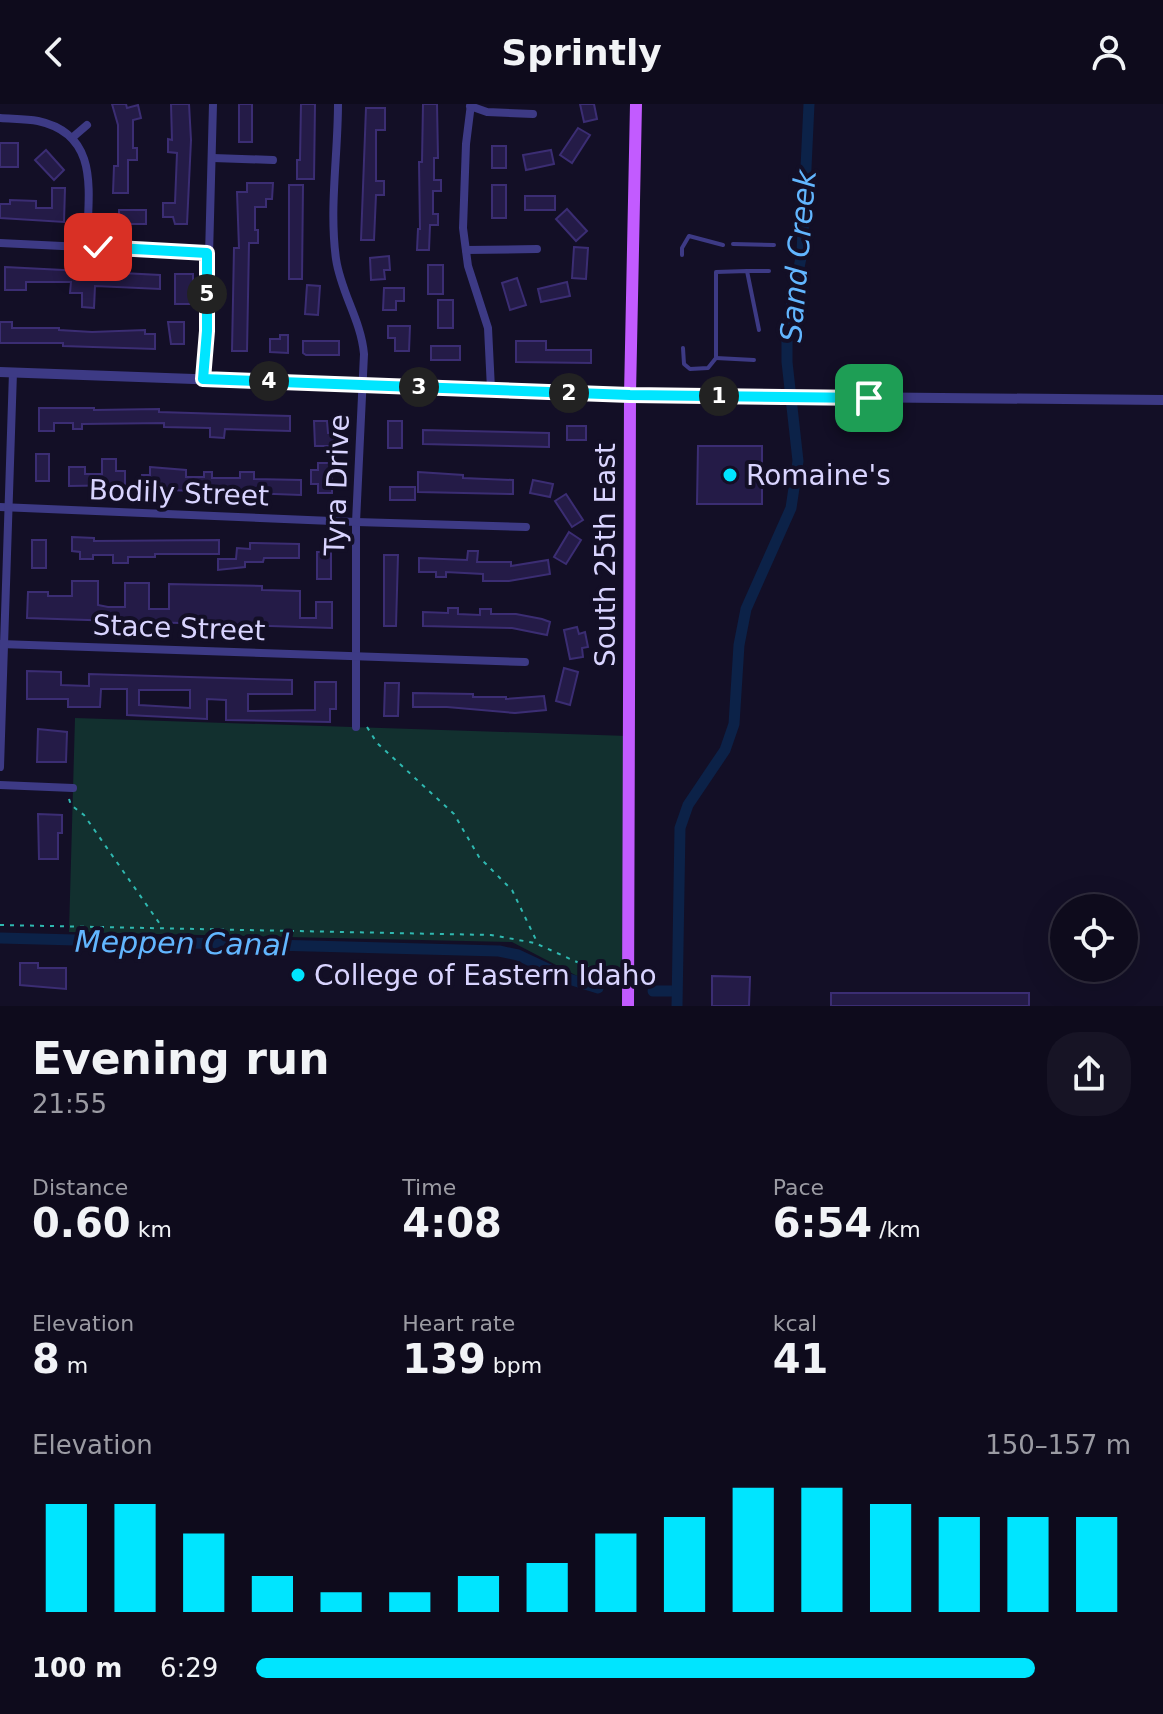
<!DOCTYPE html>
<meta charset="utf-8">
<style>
:root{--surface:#0e0b1c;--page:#171425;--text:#f1f3f6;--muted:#9b9ba3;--line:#2e2b3b;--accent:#00e5ff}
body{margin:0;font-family:"DejaVu Sans",sans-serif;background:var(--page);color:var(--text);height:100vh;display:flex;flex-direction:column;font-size:30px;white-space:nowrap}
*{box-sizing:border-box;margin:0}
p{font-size:26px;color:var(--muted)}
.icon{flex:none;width:44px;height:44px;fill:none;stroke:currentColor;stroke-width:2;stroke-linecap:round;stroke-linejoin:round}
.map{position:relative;height:902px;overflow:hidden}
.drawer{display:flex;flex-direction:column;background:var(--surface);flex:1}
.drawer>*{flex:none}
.fabs{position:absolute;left:1050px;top:790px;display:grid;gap:16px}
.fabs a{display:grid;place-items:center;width:88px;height:88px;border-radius:50%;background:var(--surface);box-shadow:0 8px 32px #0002,0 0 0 2px var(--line);font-size:40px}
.pin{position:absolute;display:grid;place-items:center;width:68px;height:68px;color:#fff;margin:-34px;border-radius:16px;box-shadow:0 4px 12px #0006}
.km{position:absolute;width:40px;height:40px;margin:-20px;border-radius:50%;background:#222;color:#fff;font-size:22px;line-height:40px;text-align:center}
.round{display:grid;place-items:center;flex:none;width:84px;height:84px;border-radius:32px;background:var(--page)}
.head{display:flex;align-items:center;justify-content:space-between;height:136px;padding:0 32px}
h1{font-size:44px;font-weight:700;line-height:60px}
.figures{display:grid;grid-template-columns:repeat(3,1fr);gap:12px;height:136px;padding:8px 32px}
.figures div{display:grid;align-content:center}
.figures b{font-size:40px;font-weight:700}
.figures small{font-size:22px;font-weight:400}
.figures p{font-size:22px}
.chart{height:224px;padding:16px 32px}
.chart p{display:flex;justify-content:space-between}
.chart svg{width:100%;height:144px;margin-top:8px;stroke:var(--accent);stroke-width:6}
ul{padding:0 32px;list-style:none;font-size:26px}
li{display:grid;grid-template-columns:128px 96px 1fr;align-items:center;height:60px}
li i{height:20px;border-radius:10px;background:var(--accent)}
header{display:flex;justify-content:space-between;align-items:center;height:104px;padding:0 32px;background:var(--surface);font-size:36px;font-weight:700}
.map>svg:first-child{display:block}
</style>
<header><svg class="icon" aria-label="back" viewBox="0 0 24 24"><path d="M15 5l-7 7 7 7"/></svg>Sprintly<svg class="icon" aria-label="person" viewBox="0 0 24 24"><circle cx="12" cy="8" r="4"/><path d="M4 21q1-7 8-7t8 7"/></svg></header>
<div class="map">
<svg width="1163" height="902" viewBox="0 0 1163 902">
<rect width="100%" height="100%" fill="#130f26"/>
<polygon fill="#12302f" points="75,614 628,632 628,878 581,874 512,838 69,828"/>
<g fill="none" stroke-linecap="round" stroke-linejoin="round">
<g stroke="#0c2248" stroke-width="11">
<polyline points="0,834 499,847 518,851 569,875 598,884"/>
<polyline points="653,887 676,887"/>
<polyline points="677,902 680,724 688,701 725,646 734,620 739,541 746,505 791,404 798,357 787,258 787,222 802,149 809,0"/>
</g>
</g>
<g fill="#241b47" stroke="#3b2d73" stroke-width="2" fill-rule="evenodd">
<polygon points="112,0 126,0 127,4 138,1 141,14 133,16 133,44 137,44 137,56 128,56 128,89 113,89 114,62 118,62 118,21"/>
<polygon points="171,0 189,0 191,36 187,120 175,120 173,113 163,113 163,99 175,99 177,49 168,48 168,35 172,36"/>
<rect x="239" y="0" width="13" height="38"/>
<polygon points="301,0 315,0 314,75 297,75 297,56 300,56"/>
<polygon points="423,0 437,0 438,54 434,54 434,76 441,76 441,87 433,87 433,110 438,110 438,121 430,121 429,146 417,146 418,125 420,125 419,58 422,58"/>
<polygon points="580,0 594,0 597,15 584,18"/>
<polygon points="366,4 385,4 385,26 376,26 376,77 384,77 384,91 376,91 374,136 361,136"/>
<polygon points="578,24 590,31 572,59 560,51"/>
<rect x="0" y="39" width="18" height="24"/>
<rect x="492" y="42" width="14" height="22"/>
<polygon points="46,46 64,66 54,76 35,56"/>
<polygon points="551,46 554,60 526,66 523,51"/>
<polygon points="247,79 273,79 272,95 266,95 266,103 255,103 255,126 258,126 258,139 249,139 247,247 232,247 234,144 239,144 237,88 247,88"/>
<polygon points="289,81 303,81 302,175 289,175"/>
<rect x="492" y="81" width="14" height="33"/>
<polygon points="52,84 65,84 64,118 0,114 0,100 10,100 10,96 36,97 36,104 52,104"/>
<rect x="525" y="92" width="30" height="14"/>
<polygon points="567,105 587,127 576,137 556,115"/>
<rect x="119" y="106" width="27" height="14"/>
<polygon points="574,143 588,144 586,175 572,174"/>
<polygon points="389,152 390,166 384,166 385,175 371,176 370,154"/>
<rect x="428" y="161" width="15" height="29"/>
<polygon points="5,163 160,171 160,185 95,182 94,204 82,203 82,189 70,189 71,178 26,178 26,186 5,186"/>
<rect x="175" y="170" width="18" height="30"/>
<polygon points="517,174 526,201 510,206 502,179"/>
<polygon points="567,178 570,192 541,198 538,185"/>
<polygon points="307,181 320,182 318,211 305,210"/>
<polygon points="384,184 404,184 404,197 396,197 396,206 383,206"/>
<rect x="438" y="196" width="15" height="28"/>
<polygon points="0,218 12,218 12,224 59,224 59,226 92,228 145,226 145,230 155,230 155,245 63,242 63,239 0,239"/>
<polygon points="168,218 184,218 184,240 171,240"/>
<polygon points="388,222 410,222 409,247 395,247 395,234 388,234"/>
<polygon points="280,231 288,231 288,249 270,248 270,235 280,235"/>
<polygon points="303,237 339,237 339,251 306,251 303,249"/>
<polygon points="516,237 546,237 546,246 591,246 591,259 516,258"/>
<rect x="431" y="242" width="29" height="14"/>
<polygon points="39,304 94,304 94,306 159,305 159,308 290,312 290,327 225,325 224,334 210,333 210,324 164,323 164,319 82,320 82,325 73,325 73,319 54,319 54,327 39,327"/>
<polygon points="314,317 327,317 328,329 335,329 335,342 315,342"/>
<rect x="388" y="317" width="14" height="27"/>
<rect x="567" y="322" width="19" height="14"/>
<polygon points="423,326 549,329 549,343 423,340"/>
<polygon points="698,342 762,342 762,400 697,400"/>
<rect x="36" y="350" width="13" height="27"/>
<polygon points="102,355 116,355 116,367 125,367 125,381 69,382 69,363 85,363 85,370 102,370"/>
<polygon points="318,359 332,359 332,389 318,389 318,380 311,380 311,366 318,366"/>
<polygon points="150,363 186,366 186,373 204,373 204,368 212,368 212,374 240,374 240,368 254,368 254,375 301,376 301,391 142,385 142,371 150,371"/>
<polygon points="418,368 463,371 463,374 513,376 513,390 418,388"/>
<polygon points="533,376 553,380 550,393 530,389"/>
<rect x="390" y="383" width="25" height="13"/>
<polygon points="566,390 583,416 572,423 555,397"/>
<polygon points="569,428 581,436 566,460 554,453"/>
<polygon points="72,433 94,434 94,437 219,436 219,450 155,450 155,453 128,453 128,459 113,459 113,451 93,451 93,455 80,455 80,448 72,447"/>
<rect x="32" y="436" width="14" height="28"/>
<polygon points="250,439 299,440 299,454 264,454 263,458 245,458 245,463 218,466 218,455 236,455 237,444 250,445"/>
<polygon points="468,447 478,447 477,458 511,458 511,462 548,456 550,470 509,477 483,477 483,470 446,468 446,473 436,473 436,468 419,468 419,454 467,456"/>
<rect x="317" y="448" width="14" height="27"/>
<polygon points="384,451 398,451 396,522 384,522"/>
<polygon points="72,477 98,477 98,501 108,503 125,503 125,479 149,479 149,505 169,505 169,480 262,482 262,486 300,487 300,514 316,514 316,498 332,498 332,524 27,514 28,488 48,488 48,492 72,492"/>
<polygon points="448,504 458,504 458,510 480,511 480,505 491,505 491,510 516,510 542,515 550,518 547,531 512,524 423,522 423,508 448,509"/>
<polygon points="577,523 579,530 585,528 588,543 582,544 583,553 570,555 564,526"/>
<polygon points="564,564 578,568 570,601 556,597"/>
<path d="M27,567L61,568V581L89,582V570L292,576V590H248V607H253L315,606V578H336V605H330V618L226,616V596L207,595V615L127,611V585H101L100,603H68V595H27ZM139,586H190V604L139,601Z"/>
<polygon points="385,579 399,579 398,612 384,612"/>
<polygon points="413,589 473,590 473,593 506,593 506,595 544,592 546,606 515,609 447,603 413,603"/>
<polygon points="38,625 67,628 66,658 37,658"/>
<polygon points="38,710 62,711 62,729 58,729 58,755 39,755"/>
<polygon points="20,859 38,859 38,864 66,864 66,885 20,881"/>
<polygon points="712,872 750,873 749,902 712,902"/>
<rect x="831" y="889" width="198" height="13"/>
</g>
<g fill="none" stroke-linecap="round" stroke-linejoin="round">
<g stroke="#2fb8b0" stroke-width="2" stroke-dasharray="4 6" stroke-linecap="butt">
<polyline points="367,623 377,639 454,710 479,753 512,786 537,838"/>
<polyline points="69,695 71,701 84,711 162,823"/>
<polyline points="0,821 491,831 535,839 590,864 616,865"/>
</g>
<g stroke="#3d3a85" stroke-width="4">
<polyline points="733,140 774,141"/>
<polyline points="682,151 682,144 689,132 723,141"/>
<polyline points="747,167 769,167"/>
<polyline points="683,244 684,260 690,265 708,264 716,254 716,168 747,167 759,226"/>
<polyline points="716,254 754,256"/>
</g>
<g stroke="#3d3a85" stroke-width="8">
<path d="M338,0C338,51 329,104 336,155C341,189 361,216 364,250L356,418V623"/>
<polyline points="471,0 466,40 463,124 468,162 488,224 491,285"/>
<polyline points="470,2 487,8 533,10"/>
<path d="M0,14C12,15 26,15 38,17C103,31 87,93 87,143"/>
<polyline points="73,33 87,21"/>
<polyline points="213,54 273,56"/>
<polyline points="0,139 207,149"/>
<polyline points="466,146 537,145"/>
<polyline points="203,275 207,227 213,0"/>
<polyline points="0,403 356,418 526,423"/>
<polyline points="0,540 525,558"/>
<polyline points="0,663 13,268"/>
<polyline points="0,681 73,684"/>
</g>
<polyline stroke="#3d3a85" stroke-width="10" points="0,268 630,291 1163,296"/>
<polyline stroke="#c25bff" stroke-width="12" points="628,902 630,291 636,0"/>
</g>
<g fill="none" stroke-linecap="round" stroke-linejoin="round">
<g stroke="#fff" stroke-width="16">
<polyline id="route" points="98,143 207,149 207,227 203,275 630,291 869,294"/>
</g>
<use href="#route" stroke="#00e5ff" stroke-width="10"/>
</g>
<g fill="#00e5ff" stroke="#130f26" stroke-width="3">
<circle cx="730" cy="371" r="8"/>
<circle cx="298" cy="871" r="8"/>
</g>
<g text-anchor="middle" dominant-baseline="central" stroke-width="8" stroke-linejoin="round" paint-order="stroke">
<g font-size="28" fill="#d9d4ff" stroke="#130f26" text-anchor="start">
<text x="746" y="371">Romaine's</text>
<text x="314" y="871">College of Eastern Idaho</text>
</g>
<g font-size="28" fill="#d9d4ff" stroke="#130f26">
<text transform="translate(337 381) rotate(-88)">Tyra Drive</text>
<text transform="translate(179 389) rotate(2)">Bodily Street</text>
<text transform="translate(605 451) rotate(-90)">South 25th East</text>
<text transform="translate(179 524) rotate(2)">Stace Street</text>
</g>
<g font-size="30" font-style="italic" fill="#62b6ff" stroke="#130f26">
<text transform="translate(798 152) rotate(-85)">Sand Creek</text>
<text transform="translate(182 839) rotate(1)">Meppen Canal</text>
</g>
</g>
</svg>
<div class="fabs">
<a><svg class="icon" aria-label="locate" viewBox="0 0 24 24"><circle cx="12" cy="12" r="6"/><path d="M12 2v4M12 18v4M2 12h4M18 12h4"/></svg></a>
</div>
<div class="pin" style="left:869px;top:294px;background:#1e9e55"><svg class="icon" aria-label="arrive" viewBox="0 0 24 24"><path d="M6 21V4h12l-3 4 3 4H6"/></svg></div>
<div class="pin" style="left:98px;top:143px;background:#d93025"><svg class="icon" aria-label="check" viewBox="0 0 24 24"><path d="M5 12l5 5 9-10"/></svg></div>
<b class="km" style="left:719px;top:292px">1</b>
<b class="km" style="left:569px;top:289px">2</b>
<b class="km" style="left:419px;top:283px">3</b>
<b class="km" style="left:269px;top:277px">4</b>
<b class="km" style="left:207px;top:190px">5</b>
</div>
<section class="drawer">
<div class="head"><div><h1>Evening run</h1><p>21:55</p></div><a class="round"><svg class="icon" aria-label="share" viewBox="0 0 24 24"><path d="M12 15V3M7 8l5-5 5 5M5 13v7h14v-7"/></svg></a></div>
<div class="figures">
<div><p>Distance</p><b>0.60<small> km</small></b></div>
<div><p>Time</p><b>4:08</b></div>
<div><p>Pace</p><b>6:54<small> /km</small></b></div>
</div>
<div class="figures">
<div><p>Elevation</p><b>8<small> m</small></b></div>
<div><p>Heart rate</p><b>139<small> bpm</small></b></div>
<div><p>kcal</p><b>41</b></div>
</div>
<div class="chart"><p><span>Elevation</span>150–157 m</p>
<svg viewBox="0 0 160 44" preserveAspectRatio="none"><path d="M5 44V11M15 44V11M25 44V20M35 44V33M45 44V38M55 44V38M65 44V33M75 44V29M85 44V20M95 44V15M105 44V6M115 44V6M125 44V11M135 44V15M145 44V15M155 44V15"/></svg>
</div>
<ul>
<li><b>100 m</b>6:29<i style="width:89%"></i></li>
</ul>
</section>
